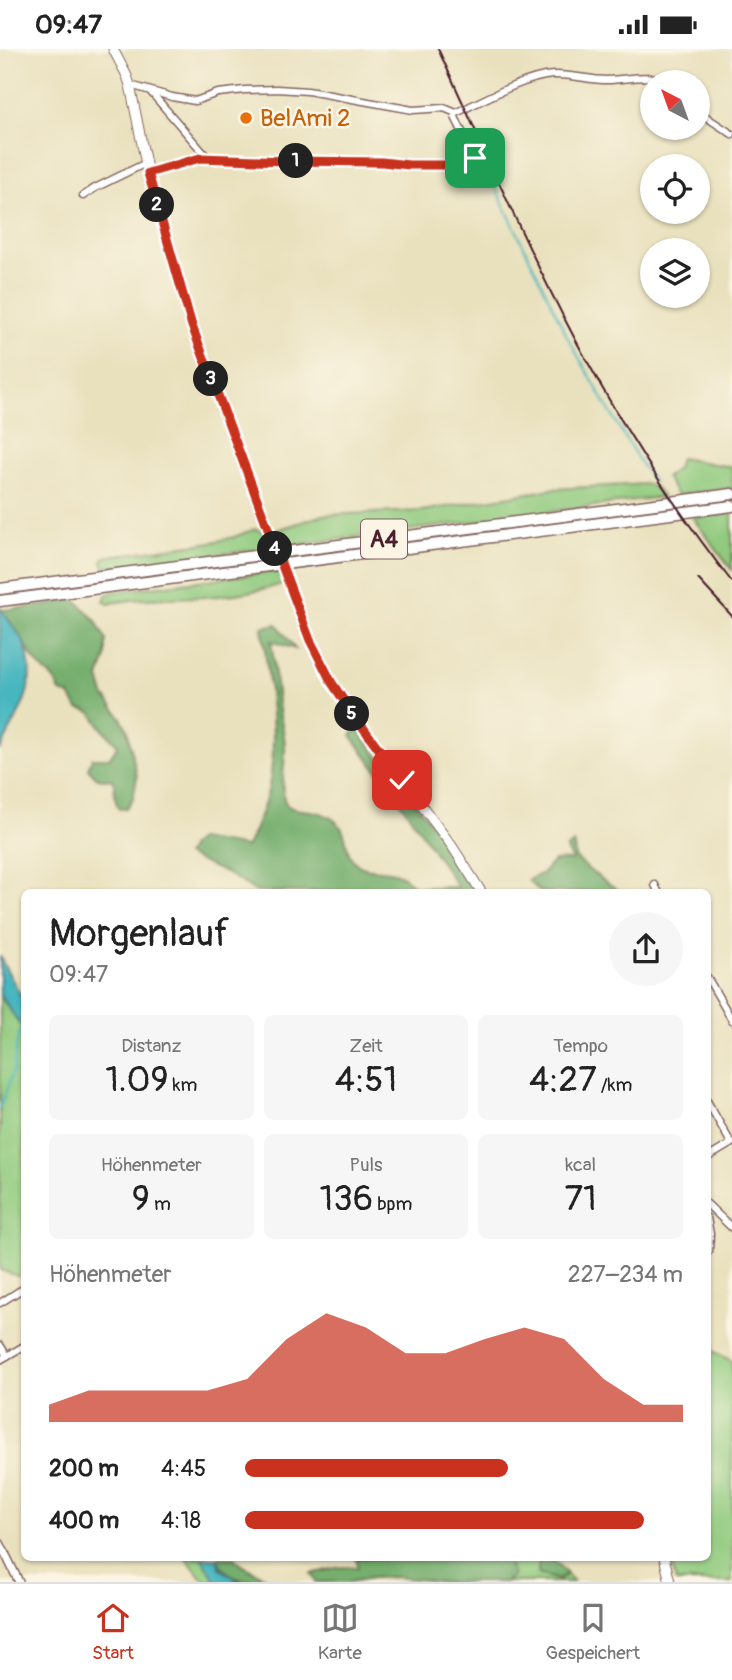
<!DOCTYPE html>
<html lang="de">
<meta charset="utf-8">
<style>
:root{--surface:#fff;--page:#f6f6f6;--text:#222;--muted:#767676;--line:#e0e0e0;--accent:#c8321e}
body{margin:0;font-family:Pangolin,sans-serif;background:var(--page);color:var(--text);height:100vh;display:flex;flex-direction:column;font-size:26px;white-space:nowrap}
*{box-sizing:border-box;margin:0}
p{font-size:23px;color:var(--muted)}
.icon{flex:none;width:38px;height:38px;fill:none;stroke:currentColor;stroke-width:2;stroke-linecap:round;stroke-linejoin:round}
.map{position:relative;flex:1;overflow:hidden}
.sheet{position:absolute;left:21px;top:840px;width:690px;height:672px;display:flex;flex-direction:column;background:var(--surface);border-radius:10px;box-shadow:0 2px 5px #0004}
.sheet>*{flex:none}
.needle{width:46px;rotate:319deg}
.tools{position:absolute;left:640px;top:21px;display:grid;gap:14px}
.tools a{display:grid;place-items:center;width:70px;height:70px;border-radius:50%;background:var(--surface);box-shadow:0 2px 5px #0004;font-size:35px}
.pin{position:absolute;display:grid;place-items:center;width:60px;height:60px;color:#fff;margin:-30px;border-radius:14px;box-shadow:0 4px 10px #0006}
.km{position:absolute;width:35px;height:35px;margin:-18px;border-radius:50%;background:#222;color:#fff;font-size:19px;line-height:35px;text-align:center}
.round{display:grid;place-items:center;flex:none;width:74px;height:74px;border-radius:37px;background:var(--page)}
.head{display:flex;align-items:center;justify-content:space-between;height:119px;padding:0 28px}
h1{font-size:38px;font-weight:600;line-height:52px}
.figures{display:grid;grid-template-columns:repeat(3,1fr);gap:10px;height:119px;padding:7px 28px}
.figures div{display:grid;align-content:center;border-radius:10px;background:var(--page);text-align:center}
.figures b{font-size:35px;font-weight:600}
.figures small{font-size:19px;font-weight:400}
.figures p{font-size:19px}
.chart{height:196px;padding:14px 28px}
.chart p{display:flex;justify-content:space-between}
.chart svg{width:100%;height:126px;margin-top:7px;fill:var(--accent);opacity:.7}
ul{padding:0 28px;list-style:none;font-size:23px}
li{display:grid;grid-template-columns:112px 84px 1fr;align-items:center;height:52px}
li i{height:18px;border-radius:9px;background:var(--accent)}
.status{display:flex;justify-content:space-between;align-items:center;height:49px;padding:0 35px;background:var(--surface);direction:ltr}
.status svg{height:19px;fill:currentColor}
.tabs{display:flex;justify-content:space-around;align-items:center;height:98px;border-top:2px solid var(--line);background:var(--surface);font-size:19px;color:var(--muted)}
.tabs a{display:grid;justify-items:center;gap:4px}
.tabs .current{color:var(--accent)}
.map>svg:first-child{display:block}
</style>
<div class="status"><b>09:47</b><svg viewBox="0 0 49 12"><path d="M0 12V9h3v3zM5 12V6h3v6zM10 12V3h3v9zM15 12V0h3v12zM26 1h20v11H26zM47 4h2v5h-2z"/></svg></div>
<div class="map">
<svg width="732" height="1533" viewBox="0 0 732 1533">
<rect width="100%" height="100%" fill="#fcf5e5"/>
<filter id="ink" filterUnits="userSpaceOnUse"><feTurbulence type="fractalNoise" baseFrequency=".0143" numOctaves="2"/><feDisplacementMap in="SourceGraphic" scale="14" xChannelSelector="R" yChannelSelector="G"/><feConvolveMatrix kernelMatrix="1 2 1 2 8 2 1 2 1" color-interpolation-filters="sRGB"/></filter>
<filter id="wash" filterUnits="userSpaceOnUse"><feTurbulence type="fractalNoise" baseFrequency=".00686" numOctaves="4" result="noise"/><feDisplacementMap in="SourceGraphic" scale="28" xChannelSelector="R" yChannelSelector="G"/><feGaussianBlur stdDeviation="1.57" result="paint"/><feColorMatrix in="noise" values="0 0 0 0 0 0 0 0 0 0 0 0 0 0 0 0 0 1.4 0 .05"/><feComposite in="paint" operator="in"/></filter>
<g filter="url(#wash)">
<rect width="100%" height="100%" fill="#e9e1be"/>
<g fill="#90ca7e" stroke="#6d7454" stroke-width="2">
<polygon points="680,409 732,418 732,439 677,446 666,428 677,420"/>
<polygon points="646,435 656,439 662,448 280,498 274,482 323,466 422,462 552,440"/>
<polygon points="732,449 732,453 38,542 37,539"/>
<polygon points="732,464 732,521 693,469"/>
<polygon points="255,480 263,482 269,499 108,519 104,518 102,513 103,509 110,507 213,493 234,488"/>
<path d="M278,522L283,535C262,541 240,545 218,547C181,550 144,547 108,555L104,552L106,546L112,543Z"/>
<polygon points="0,946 24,981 24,1229 0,1221"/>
<polygon points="707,1299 732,1312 732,1533 676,1533 670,1509 707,1508"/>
<polygon points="524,1508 539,1509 538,1525 559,1531 567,1525 574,1533 505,1533 513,1527 509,1518"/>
<polygon points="186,1509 202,1509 217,1533 205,1533"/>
</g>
<g fill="#74ae6d" stroke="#5f664c" stroke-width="2">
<path d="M68,551L77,552L96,572L106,591V608L99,629L104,646L120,667L127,680L137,728L133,749L126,759L119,760C113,749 116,742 113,731L97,729L88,719L92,709H109L118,696C112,690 106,684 101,678C92,667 95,661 78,660L70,646L60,643C55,626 46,626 36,613C30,606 27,597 21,589C14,580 7,572 2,561L47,556Z"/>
<path d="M277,575L295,600L271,592C274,615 276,638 279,661C281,673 285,685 285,698C286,712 278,745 287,756C294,765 324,756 340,777C350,790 343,804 357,815C367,823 382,819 393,823C402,826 409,832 415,838H458L403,757L351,686L357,680L432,775L479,843H257L226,824L186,806L191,797L199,790L247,798C256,776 267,754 270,731C278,680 268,628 262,578Z"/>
<polygon points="574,794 575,808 589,821 620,843 540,843 528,831 543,824 554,812 572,811 566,799"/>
<polygon points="511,1508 508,1514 513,1527 505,1533 444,1533 396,1528 372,1529 349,1533 316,1533 311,1525 339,1518 358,1518 356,1509"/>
<polygon points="551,1508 567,1525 559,1531 538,1525 539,1509"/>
<path d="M217,1509H234L242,1516L273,1533C248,1533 227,1533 217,1509Z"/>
</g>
<g fill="#47b6bf" stroke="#486a75" stroke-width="2">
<path d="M0,558C7,571 19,582 24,594C41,637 18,664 0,701Z"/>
<polygon points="0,907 3,914 24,952 24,981 0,946"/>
<polygon points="202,1509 217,1509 221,1520 241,1533 217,1533"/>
</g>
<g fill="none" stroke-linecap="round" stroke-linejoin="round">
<g stroke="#47b6bf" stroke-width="2">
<polyline points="493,133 568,289 620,380 644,420 654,433"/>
<polyline points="0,1059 13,1022 17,991 22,976"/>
</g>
</g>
</g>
<g filter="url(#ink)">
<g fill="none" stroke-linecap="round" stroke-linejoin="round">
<g stroke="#82635e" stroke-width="9">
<g id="minor">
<path d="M130,36L172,48L195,52L218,44L245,41L277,40L308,42L413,61L444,59L456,64C482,52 524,28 553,26C571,25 589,31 607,31C633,30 646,24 672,33"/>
<polyline points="150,42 208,109"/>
<polyline points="698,60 709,70 732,85"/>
<polyline points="148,125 200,109 382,113 409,115 469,116 475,109 455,68 456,64"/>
<polyline points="83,147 95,139 146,114"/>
<polyline points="655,836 659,844"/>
<polyline points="707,928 732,971"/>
<polyline points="707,1052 731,1094"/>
<polyline points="707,1109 732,1094"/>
<polyline points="707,1155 732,1179"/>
<polyline points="707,1169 710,1185 709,1202"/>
<polyline points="0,1254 24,1239"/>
<polyline points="0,1296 7,1307"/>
<polyline points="0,1311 24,1297"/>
</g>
</g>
<g stroke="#82635e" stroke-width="10">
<polyline id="tertiary" points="0,1494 19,1533"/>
</g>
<g stroke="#82635e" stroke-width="11">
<g id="secondary">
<polyline points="113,0 127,27 130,36 148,125 192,277 270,486"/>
<polyline points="288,533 310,591 332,633 353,665 452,797 482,844"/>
<polyline points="664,1508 670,1533"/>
</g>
</g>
<g stroke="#82635e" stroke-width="13">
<g id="motorway">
<polyline points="0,540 732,445"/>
<polyline points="0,552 732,457"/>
</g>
</g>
<use href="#minor" stroke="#fff" stroke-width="6"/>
<use href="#tertiary" stroke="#fff" stroke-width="7"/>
<use href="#secondary" stroke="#fff" stroke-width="9"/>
<use href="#motorway" stroke="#fff" stroke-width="10"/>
<g stroke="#4a1f2b" stroke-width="2">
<path d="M438,0C483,96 524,194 574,288C620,374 672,456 732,533"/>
<polyline points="698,530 732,567"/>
</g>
<g stroke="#82635e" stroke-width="11" stroke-linecap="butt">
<polyline id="secondary-bridge" points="270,486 288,533"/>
</g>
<use href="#secondary-bridge" stroke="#fff" stroke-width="9"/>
</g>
</g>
<g fill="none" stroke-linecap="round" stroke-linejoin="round" filter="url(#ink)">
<g stroke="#fff" stroke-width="14">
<polyline id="route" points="402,731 353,665 332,634 310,591 192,277 148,124 200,109 285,112 382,113 409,116 469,116 475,109"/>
</g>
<use href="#route" stroke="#c8321e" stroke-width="9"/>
</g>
<circle fill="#e8710a" stroke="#fcf5e5" stroke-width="2.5" cx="246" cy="69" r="7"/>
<g text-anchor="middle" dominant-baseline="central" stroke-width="5" stroke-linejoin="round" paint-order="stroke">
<rect fill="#fcf5e5" stroke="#7f5f63" stroke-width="2" x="361" y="470.5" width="46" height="39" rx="5"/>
<g font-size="23" font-weight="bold" fill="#4a1f2b">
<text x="384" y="490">A4</text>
</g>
<g font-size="24" fill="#c56008" stroke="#fcf5e5" text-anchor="start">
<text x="260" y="69">BelAmi 2</text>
</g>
</g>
</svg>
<div class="tools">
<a><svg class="needle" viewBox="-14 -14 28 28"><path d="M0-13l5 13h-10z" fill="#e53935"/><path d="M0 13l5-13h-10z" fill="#767676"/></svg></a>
<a><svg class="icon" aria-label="locate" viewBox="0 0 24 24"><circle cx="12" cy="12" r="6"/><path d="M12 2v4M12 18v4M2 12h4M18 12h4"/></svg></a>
<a><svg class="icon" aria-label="layers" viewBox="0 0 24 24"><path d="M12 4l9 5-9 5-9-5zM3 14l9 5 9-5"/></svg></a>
</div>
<div class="pin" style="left:475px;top:109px;background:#1e9e55"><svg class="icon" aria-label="arrive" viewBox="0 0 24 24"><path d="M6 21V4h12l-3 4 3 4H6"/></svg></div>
<div class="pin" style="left:402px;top:731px;background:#d93025"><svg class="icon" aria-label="check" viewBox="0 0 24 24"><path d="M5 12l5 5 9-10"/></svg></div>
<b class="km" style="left:296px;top:112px">1</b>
<b class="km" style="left:157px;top:156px">2</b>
<b class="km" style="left:211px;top:330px">3</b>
<b class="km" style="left:275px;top:500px">4</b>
<b class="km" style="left:352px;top:665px">5</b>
<section class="sheet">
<div class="head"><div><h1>Morgenlauf</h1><p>09:47</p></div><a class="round"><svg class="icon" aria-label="share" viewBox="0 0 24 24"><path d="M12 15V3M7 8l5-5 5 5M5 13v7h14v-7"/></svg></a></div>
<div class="figures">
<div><p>Distanz</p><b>1.09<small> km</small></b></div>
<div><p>Zeit</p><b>4:51</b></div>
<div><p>Tempo</p><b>4:27<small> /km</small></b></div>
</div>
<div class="figures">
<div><p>Höhenmeter</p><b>9<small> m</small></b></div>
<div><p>Puls</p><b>136<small> bpm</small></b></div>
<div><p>kcal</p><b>71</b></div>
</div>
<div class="chart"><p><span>Höhenmeter</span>227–234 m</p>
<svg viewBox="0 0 160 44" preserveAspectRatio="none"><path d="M0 44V38L10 33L20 33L30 33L40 33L50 29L60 15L70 6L80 11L90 20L100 20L110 15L120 11L130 15L140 29L150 38L160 38V44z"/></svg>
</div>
<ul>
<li><b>200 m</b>4:45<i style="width:60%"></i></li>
<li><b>400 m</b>4:18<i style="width:91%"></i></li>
</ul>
</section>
</div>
<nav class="tabs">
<a class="current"><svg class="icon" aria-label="home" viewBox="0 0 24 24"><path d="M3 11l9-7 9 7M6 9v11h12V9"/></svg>Start</a>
<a><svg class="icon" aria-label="map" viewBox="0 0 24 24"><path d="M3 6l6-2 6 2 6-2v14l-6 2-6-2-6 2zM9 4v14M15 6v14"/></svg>Karte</a>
<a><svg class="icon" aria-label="saved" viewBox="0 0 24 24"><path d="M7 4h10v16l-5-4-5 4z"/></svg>Gespeichert</a>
</nav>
